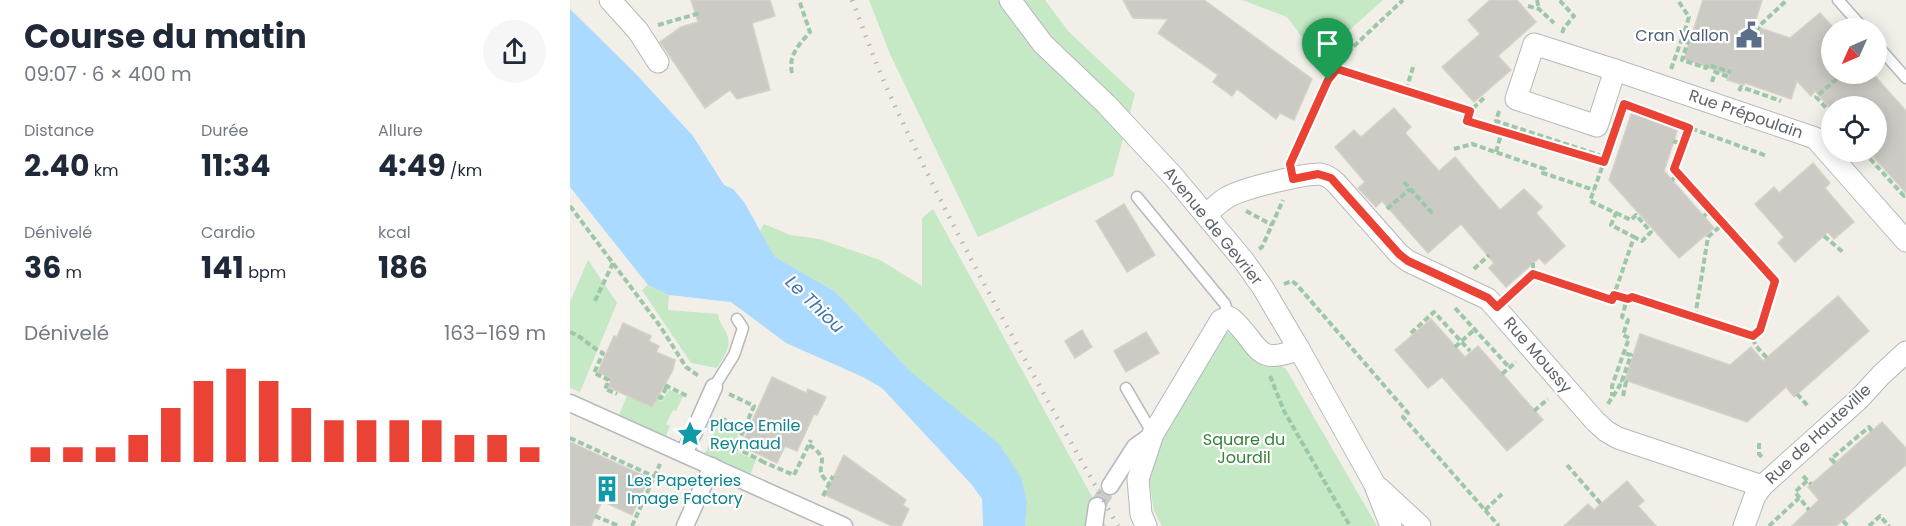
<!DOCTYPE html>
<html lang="fr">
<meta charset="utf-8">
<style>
:root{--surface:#fff;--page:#f6f6f7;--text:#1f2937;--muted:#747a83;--accent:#ea4335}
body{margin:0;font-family:Poppins,sans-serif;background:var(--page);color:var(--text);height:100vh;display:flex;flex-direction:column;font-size:22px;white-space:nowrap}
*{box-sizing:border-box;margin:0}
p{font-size:20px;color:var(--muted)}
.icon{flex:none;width:33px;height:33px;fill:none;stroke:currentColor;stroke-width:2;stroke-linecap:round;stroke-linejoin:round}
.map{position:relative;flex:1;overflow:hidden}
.side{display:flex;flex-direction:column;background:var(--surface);width:570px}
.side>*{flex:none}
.needle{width:39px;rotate:225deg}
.fabs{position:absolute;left:1251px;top:18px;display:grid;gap:12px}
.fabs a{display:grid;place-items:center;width:66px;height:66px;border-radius:50%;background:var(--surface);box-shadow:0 3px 15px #0003;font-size:30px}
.pin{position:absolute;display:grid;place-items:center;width:51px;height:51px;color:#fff;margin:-62px -26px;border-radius:50% 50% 50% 0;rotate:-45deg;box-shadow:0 0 6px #0007}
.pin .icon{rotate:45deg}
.round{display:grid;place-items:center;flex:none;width:63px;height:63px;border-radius:32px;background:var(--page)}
.head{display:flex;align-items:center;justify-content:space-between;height:102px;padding:0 24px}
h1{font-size:33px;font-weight:700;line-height:45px}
.metrics{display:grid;grid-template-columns:repeat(3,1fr);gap:9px;height:102px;padding:6px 24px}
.metrics div{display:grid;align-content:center}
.metrics b{font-size:30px;font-weight:700}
.metrics small{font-size:16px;font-weight:400}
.metrics p{font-size:16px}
.chart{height:168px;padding:12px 24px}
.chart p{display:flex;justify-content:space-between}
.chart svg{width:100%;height:108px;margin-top:6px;stroke:var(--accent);stroke-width:6}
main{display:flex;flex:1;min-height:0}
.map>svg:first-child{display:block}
</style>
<main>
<section class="side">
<div class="head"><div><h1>Course du matin</h1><p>09:07 · 6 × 400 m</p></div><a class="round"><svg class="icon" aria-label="share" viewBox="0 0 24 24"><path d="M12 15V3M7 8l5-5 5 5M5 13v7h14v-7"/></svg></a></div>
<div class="metrics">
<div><p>Distance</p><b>2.40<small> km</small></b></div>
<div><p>Durée</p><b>11:34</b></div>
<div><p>Allure</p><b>4:49<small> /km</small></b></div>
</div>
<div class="metrics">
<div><p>Dénivelé</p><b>36<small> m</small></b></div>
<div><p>Cardio</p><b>141<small> bpm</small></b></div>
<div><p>kcal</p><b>186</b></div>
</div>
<div class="chart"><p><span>Dénivelé</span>163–169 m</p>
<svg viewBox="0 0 160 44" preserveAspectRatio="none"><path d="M5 44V38M15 44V38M25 44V38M35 44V33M45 44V22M55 44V11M65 44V6M75 44V11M85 44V22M95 44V27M105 44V27M115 44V27M125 44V27M135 44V33M145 44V33M155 44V38"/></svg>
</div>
</section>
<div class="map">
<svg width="1336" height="526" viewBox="0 0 1336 526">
<rect width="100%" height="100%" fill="#f1efe8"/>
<g fill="#c5e8c5">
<polygon points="299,0 475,0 498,31 565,94 543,176 408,237 320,54"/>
<polygon points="672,0 813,0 765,43 743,52 717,17"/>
<polygon points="363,209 525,502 536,526 455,526 457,503 341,372 266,292 205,257 190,231 194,224 220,235 249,239 310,260 352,286 352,218"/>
<polygon points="18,260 47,303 10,392 0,388 0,302"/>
<path d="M78,285L99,295L98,310L148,314C149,322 152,325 156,332C163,346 154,356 147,368L121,363L72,290Z"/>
<polygon points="654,330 716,369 807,526 592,526 584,511 578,474 594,435"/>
<polygon points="99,390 113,396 106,411 103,410 96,424 100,426 95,438 48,417 57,396 82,407 87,399 92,401"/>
<polygon points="149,422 170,431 162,450 186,460 179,477 175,475 176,472 158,464 156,466 134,456"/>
</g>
<polygon fill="#aadaff" points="0,9 65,73 123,136 154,185 163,189 174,202 205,257 266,292 341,372 429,444 451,477 457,503 455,526 413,526 412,499 402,485 312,388 293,377 216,343 161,302 99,295 78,285 0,187"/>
<g fill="#cccac5" stroke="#d6d1c6" stroke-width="1.5">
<polygon points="121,0 200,0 205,16 182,23 200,90 167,99 160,90 135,108 90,42 111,27 128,22"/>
<polygon points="553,0 634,0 742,79 724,120 710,113 706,119 667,89 662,96 643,82 648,75 588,33 598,19 563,18"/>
<polygon points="920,0 947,0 966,22 928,56 941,70 904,102 872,67 910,34 898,20"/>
<polygon points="1133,0 1192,0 1184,26 1220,38 1250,13 1262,26 1262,74 1303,74 1336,111 1336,193 1299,152 1306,152 1306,106 1262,106 1262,110 1245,91 1241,96 1227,81 1221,99 1175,83 1174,85 1157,80 1160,75 1114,59"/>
<polygon points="824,108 841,127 835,133 869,171 885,157 930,210 954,189 972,207 966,213 995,246 975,264 969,258 936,287 919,268 924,263 891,224 858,253 812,201 806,207 788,188 795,182 765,147 784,130 791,137"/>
<polygon points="1063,109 1109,125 1094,171 1144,228 1109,258 1039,180"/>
<polygon points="1243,163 1260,183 1255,188 1284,222 1264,239 1258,232 1225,262 1208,243 1214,237 1185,204 1204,187 1209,193"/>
<polygon points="554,204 585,255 557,272 526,221"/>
<polygon points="1268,296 1299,331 1224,397 1216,387 1177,422 1055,380 1070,334 1160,365 1181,347 1193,361"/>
<polygon points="861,319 895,357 908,346 973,420 937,451 872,377 858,388 825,350"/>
<polygon points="53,323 81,336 79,341 89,346 86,352 105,360 103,370 82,407 38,387 42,379 28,372 44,336 47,337"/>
<polygon points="512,330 522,347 505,358 495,341"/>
<polygon points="576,332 589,353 556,372 544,351"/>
<polygon points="202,377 236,393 238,389 256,397 247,415 244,414 227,451 215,446 207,463 171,446"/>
<polygon points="1312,422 1336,448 1336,465 1266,526 1222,526 1249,500 1238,487"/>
<polygon points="0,442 79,478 62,515 32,501 21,526 0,526"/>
<polygon points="274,455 336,500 333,505 339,509 331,526 322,526 255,495"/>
<polygon points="1057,481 1074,501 1068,506 1086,526 994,526 1018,504 1024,510"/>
</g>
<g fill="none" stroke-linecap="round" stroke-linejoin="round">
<polyline stroke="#ccccc8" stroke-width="16" stroke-dasharray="16 8" stroke-linecap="butt" points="527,506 540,486"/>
<g stroke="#b5b8bc" stroke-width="13">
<g id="service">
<polyline points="1268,0 1293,28"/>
<polyline points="1306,44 1336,78"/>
<polyline points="567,197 655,304 659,317"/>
<polyline points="144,387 164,355 173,328 167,319"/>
<polyline points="556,388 583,434"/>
</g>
</g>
<g stroke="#b5b8bc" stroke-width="19">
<g id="pedestrian">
<polyline points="0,403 274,526"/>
<polyline points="114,454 144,387"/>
<polyline points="540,486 565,447 583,434"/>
<polyline points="115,526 142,466"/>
<polyline points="524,526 527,506"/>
</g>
</g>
<g stroke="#b5b8bc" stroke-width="23">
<g id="minor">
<polyline points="40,0 68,31 88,62"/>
<polyline points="440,0 473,44 536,104 603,176 674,261 693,288 729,349 804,483 821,526"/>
<polygon points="964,44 1045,70 1027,126 946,99"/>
<polyline points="1045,70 1245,138 1336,241"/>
<path d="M636,215C643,209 650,201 658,197C673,188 733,174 750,174C757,175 762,179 766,183L829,254L838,261L918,299L1025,421L1036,431L1048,438L1192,486"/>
<polyline points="809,488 850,526"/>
<path d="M576,526L571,514L568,479L583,434L651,320L659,317L662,319C691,345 684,367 729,349"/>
<polyline points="1174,526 1185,496 1192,486 1289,399 1311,375 1336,352"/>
</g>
</g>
<g stroke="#9cc7a9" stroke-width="4" stroke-dasharray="6 3" stroke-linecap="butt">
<polyline points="967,0 969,9"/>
<polyline points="1109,2 1119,17 1115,30 1121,32 1112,60 1136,68 1138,65 1161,72"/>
<polyline points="958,6 969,9 984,23"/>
<polyline points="88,25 130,13"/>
<polyline points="1187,32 1189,26 1217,0"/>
<polyline points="992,33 994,28 1004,16 991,2 993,0"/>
<polyline points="767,69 900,111"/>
<polyline points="1101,69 1115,30"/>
<path d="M222,73C218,55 229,45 240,32L229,0"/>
<polyline points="1142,82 1145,72 1159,77"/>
<polyline points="836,90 844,64"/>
<polyline points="1169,91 1171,87 1211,101"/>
<polyline points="914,98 900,111 897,121 1033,162"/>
<polyline points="1054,104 1197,156"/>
<polyline points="929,111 926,121 1035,157"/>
<polyline points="1262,114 1246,97 1272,74"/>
<polyline points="1119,128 1104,169 1205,281 1190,330 1183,336"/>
<polyline points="1103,141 1113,144"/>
<polyline points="1041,142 1020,201 1046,213 1041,225 1064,237 1044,295"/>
<polyline points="884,149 902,144 975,169 973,173 1024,190"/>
<polyline points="926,152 932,131"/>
<polyline points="1294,152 1334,196 1336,194"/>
<polyline points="723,156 758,80 783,47 833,0"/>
<polyline points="1102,180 1109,174"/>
<polyline points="834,182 863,214"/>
<polyline points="0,206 90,326 116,367 130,377"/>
<polyline points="817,209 840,189"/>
<polyline points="676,211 702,225"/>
<polyline points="1046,213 1061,220 1066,215 1081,232 1072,241 1064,237"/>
<polyline points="1134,216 1141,210"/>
<polyline points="1254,236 1274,253"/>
<polyline points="689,249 692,247 713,200"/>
<polyline points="904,269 919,255"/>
<polyline points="963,274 1042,300 1044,295 1057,299 1052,317 1058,320 1053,335 1059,338 1042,386 1042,396"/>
<polyline points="714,284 722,281 727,285 838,413 833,417 929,526"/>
<polyline points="940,294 963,274 963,263"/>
<polyline points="1057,299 1062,297 1183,336 1185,345 1197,358"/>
<polyline points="25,301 43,263"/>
<polyline points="885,308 939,367"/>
<polyline points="1125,317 1138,237 1154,223"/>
<path d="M0,332C13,337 20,347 33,353L24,373L39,380L35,389L47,394"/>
<polyline points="841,333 864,312 900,351"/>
<polyline points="885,347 905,329"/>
<polyline points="932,374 946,362"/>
<polyline points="700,376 714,411 780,526"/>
<polyline points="95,385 119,397"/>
<polyline points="159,394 184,406 166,448 192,461"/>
<polyline points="1227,394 1239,407"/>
<polyline points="1053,396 1056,382 1052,381 1061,355 1053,353"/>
<polyline points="88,397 91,398 97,386"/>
<path d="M1038,404C1043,395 1048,390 1052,381"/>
<polyline points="964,411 978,399"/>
<polyline points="151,418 174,429"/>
<polyline points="0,438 85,477"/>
<polyline points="1189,443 1189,454 1192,457"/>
<path d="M239,445C267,463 238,465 259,483"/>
<polyline points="191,461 224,475 241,440"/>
<polyline points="1265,463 1261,459 1299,427 1302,431"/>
<polyline points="997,465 1031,504"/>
<polyline points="1233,476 1241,484"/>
<polyline points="1237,481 1225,492 1239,510"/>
<polyline points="253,496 263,476"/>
<polyline points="915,510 932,494"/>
<polyline points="25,516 49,526"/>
<polyline points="1273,521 1278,526"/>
<polyline points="62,526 90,464"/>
<polyline points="1199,526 1229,498"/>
<polyline points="1299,526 1310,516 1319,526"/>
</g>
<use href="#service" stroke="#fff" stroke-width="10"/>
<use href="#pedestrian" stroke="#fff" stroke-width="16"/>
<use href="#minor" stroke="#fff" stroke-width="21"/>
<path stroke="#b6b7b8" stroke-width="4.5" stroke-dasharray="1.5 8" stroke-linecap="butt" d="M282,0C294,31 305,62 319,93C387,241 468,384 548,526"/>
</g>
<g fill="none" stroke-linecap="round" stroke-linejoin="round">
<g stroke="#fff" stroke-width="12">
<polygon id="route" points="767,69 900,111 897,121 1034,162 1054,104 1119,128 1104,169 1205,281 1190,330 1183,336 1062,297 1058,299 1044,295 1042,300 963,274 927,307 918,298 838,261 829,254 761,178 748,174 723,179 720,164 758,80"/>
</g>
<use href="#route" stroke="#ea4335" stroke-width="8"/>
</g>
<defs>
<g id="civic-bare" transform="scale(2.07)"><path d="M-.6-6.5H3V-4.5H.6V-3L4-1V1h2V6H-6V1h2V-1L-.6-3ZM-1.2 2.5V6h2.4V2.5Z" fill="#5c6f8a" stroke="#fff" stroke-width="2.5" paint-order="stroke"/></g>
<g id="sight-bare" transform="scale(2.07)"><path d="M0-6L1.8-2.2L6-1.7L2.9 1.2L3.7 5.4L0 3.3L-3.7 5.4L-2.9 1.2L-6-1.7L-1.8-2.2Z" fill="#0f9aa8" stroke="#fff" stroke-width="2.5" paint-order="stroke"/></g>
<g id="building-bare" transform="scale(2.07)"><path d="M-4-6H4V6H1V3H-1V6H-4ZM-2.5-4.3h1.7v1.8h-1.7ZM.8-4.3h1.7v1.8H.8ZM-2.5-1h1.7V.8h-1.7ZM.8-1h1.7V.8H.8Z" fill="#0f9aa8" stroke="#fff" stroke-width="2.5" paint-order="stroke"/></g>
</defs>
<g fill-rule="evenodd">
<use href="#civic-bare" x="1179" y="35"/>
<use href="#sight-bare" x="120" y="434"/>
<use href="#building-bare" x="37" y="489"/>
</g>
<g text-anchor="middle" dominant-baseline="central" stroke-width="4.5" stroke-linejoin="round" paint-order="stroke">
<g font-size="16" fill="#4e5e75" stroke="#fff" text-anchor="end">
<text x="1159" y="35">Cran Vallon</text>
</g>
<g font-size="16" fill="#5f6368" stroke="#fff">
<text transform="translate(1176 114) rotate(19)">Rue Prépoulain</text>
<text transform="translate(643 226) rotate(51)">Avenue de Gevrier</text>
<text transform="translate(968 355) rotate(49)">Rue Moussy</text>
<text transform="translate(1248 434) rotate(-43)">Rue de Hauteville</text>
</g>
<g font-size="16" fill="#0d838f" stroke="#fff" text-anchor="start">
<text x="140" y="425">Place Emile<tspan x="140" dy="18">Reynaud</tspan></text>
<text x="57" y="480">Les Papeteries<tspan x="57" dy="18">Image Factory</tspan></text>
</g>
<g font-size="16" fill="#348238" stroke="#fff">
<text x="674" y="439">Square du<tspan x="674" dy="18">Jourdil</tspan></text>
</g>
<g font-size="18" font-style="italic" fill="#4174aa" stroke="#fff">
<text transform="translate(245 304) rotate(44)">Le Thiou</text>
</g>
</g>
</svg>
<div class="fabs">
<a><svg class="needle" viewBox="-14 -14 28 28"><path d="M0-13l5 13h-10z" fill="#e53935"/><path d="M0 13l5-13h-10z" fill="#747a83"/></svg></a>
<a><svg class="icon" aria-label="locate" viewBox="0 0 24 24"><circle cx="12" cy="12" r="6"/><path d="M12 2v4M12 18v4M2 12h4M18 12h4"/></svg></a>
</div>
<div class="pin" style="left:758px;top:80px;background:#1e9e55"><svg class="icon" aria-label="arrive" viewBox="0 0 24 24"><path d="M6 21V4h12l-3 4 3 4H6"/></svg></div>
</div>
</main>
